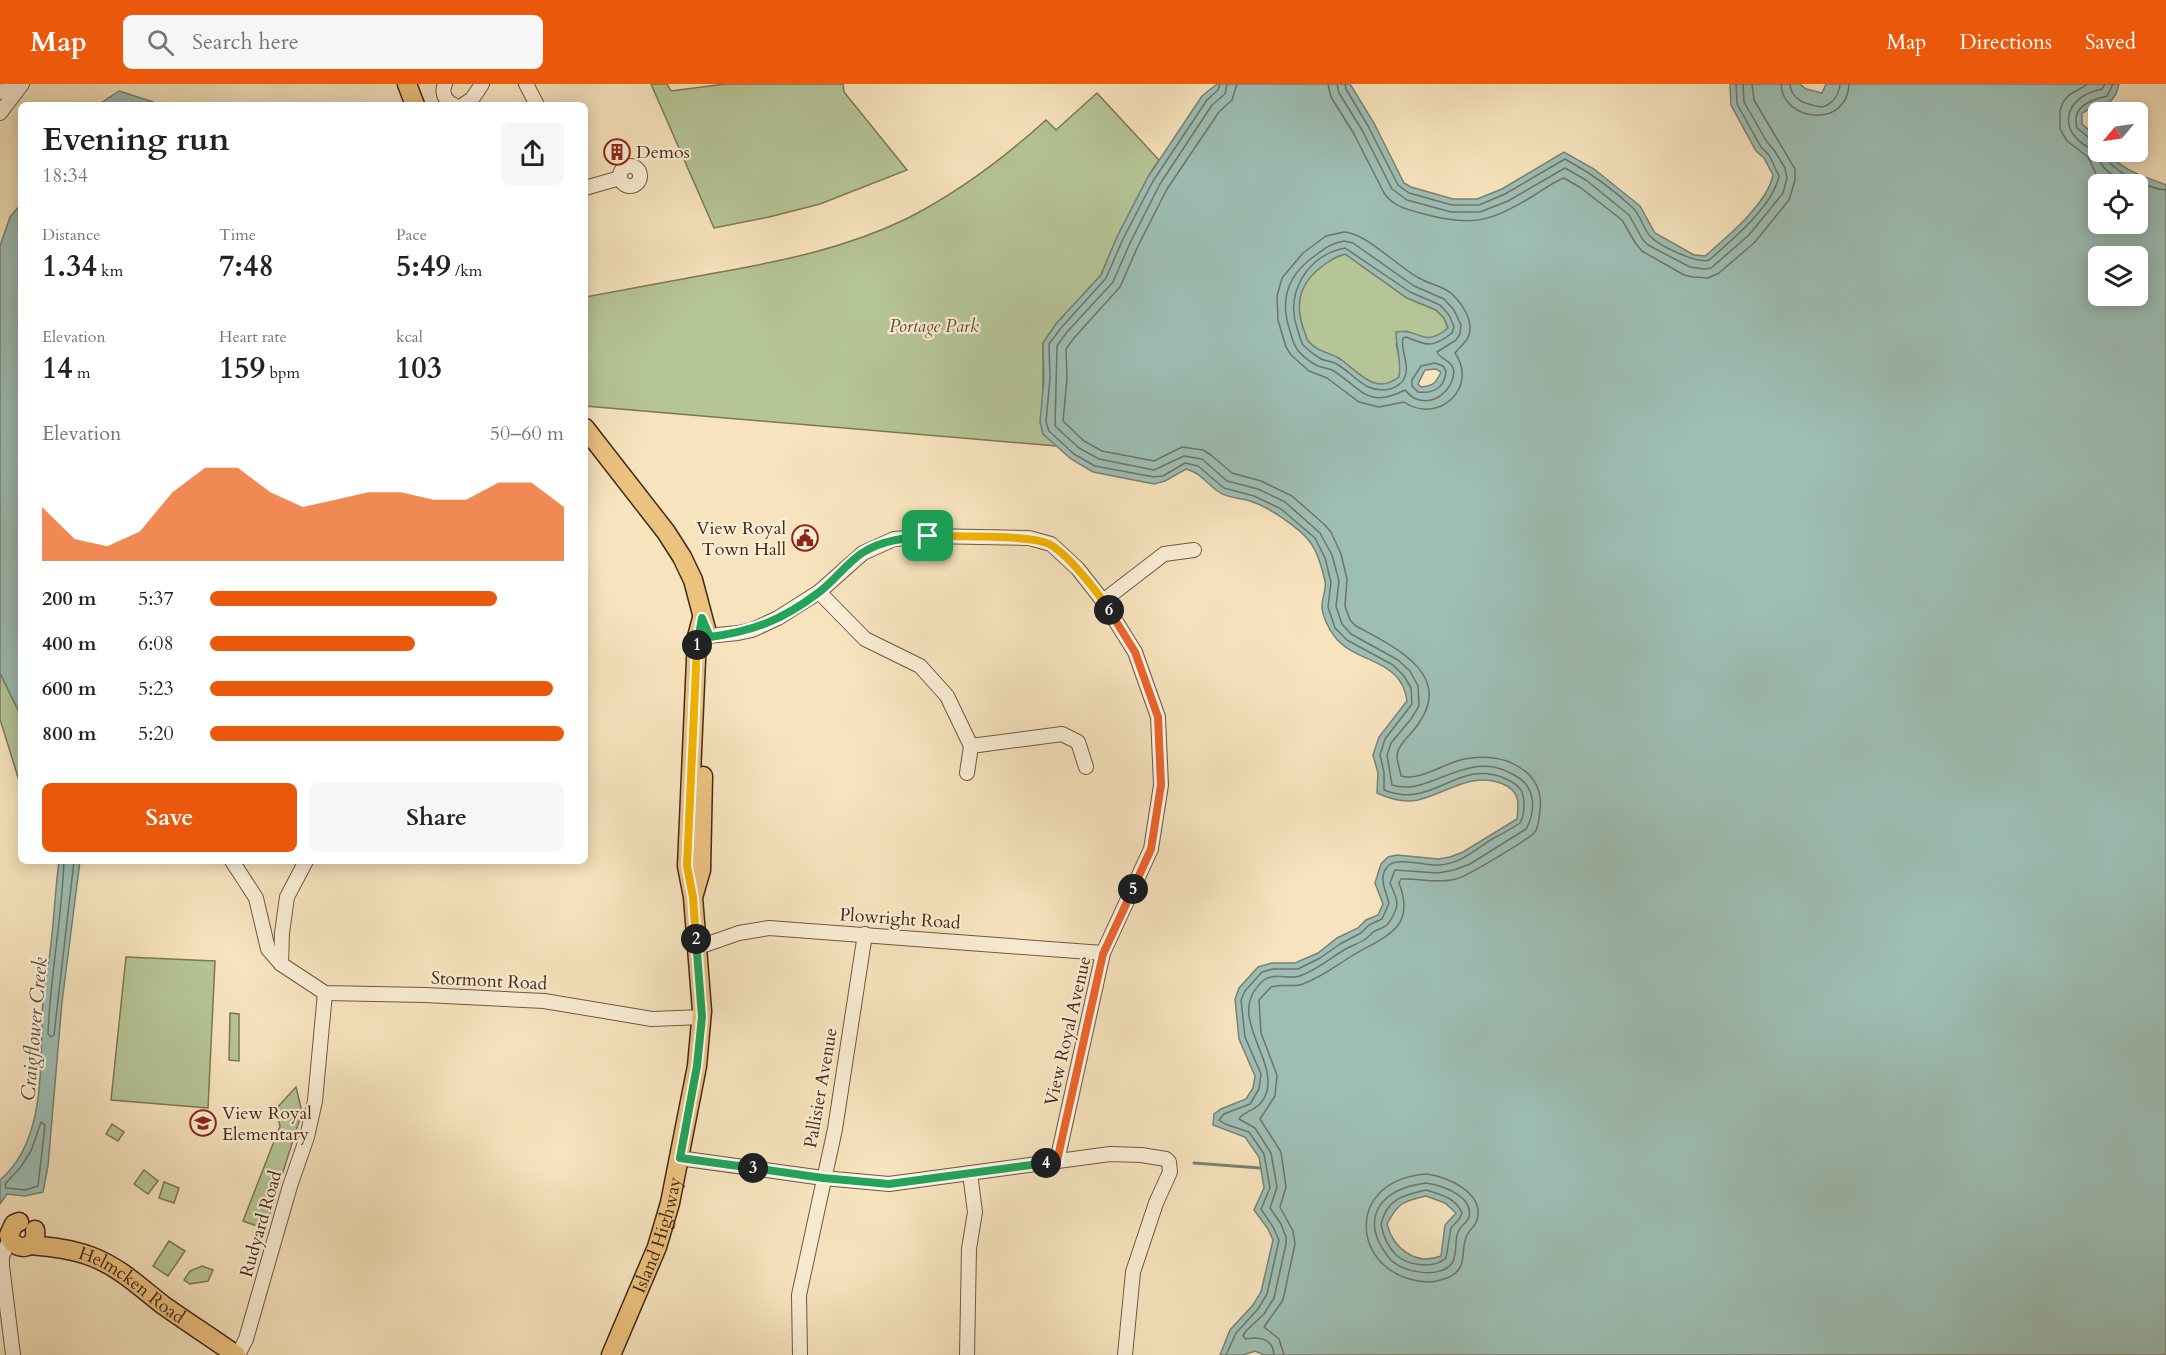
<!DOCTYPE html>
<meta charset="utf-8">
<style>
:root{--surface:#fff;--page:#f6f6f6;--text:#222;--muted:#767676;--accent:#ea580c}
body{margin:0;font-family:Cardo,serif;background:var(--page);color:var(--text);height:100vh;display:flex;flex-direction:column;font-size:22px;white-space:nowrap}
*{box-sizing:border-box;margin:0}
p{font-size:20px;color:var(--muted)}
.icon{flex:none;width:33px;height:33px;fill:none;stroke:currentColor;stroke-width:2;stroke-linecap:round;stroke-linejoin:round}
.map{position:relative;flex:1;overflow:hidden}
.sheet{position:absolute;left:18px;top:18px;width:570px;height:762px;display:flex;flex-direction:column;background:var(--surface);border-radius:9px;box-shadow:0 3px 15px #0003}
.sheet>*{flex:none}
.needle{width:39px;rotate:241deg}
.tools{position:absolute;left:2088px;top:18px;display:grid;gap:12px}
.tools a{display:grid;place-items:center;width:60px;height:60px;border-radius:9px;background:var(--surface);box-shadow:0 3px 15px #0003;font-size:30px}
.pin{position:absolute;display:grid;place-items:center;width:51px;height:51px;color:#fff;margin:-26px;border-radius:12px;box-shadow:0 3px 9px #0006}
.km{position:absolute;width:30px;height:30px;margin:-15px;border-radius:50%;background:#222;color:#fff;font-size:16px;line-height:30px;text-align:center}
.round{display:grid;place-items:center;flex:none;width:63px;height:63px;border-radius:9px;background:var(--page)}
.summary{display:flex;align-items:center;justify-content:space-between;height:102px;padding:0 24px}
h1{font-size:33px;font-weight:600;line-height:45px}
.stats{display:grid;grid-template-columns:repeat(3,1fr);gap:9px;height:102px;padding:6px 24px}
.stats div{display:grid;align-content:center}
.stats b{font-size:30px;font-weight:600}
.stats small{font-size:16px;font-weight:400}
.stats p{font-size:16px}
.chart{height:168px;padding:12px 24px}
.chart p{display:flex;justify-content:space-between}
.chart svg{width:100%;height:108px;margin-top:6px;fill:var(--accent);opacity:.7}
.action{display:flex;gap:12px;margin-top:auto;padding:12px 24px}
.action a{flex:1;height:69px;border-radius:9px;background:var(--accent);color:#fff;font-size:24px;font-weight:600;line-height:69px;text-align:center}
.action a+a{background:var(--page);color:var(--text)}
ul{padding:0 24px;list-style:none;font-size:20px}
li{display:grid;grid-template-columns:96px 72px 1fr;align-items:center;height:45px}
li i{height:15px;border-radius:8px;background:var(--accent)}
header{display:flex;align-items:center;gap:36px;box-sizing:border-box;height:84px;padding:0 30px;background:var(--accent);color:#fff}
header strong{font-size:28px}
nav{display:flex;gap:33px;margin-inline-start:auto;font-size:21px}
.search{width:420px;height:54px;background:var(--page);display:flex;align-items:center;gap:15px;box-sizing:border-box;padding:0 21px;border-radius:9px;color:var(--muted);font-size:22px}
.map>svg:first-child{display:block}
</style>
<header>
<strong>Map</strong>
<div class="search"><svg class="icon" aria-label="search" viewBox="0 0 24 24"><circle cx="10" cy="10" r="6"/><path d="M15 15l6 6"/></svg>Search here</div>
<nav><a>Map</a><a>Directions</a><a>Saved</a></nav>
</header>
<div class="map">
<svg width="2166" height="1271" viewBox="0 0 2166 1271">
<rect width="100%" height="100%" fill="#f7e4be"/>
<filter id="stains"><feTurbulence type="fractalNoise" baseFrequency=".00333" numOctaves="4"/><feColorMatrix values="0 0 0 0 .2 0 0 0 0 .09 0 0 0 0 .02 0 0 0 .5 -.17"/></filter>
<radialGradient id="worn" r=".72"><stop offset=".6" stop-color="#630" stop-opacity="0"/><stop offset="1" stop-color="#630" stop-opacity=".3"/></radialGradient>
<g fill="#b6c597" stroke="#7c7758" stroke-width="1.5">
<polygon points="651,0 667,0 671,7 725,0 843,0 844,8 907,86 820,120 769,133 714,144"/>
<path d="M1097,9L1159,76L1148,93L1117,153L1101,191L1056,240L1043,259V350L1057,362L585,322V213C628,205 672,197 715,189C782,177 847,164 908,134C959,108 1004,74 1046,36L1056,46Z"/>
<path d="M1345,170L1407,214L1436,226L1444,234L1448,245C1430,258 1425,255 1406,247L1396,260L1401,281L1399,293C1374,312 1359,288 1340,275C1329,268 1317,268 1308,257C1306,254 1305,248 1303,244C1294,216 1301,197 1325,180C1332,175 1337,172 1345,170Z"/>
<polygon points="0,589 21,632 21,703 0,635"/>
<polygon points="126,873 215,877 208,1024 111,1016"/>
<polygon points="230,929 239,930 239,977 229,976"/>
<polygon points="296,1003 302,1028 263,1151 257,1142 243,1137 280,1042 276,1025"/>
<polygon points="112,1040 124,1048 118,1057 106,1050"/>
<polygon points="144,1086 158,1097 148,1110 134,1100"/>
<polygon points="164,1098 179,1104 174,1119 159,1114"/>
<polygon points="169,1157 185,1167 168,1192 153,1182"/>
<polygon points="202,1182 213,1186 208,1197 190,1200 184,1196 190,1187"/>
</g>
<g fill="#9dbeb4" stroke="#798276" stroke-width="1.5" fill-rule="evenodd">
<path d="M1217,0H1350L1374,39L1404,99L1411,103L1453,115H1477L1502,105L1564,68L1594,85L1640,122L1655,149L1694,171L1705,172C1727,153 1768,119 1773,91L1764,74L1756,67L1731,21L1730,0H1800L1806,5L1822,9L1826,0H2119L2116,10L2110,18L2099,20L2082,29V40L2098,54V68H2109C2120,87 2147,93 2166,101V1271H1264L1255,1267L1243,1271H1220L1230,1246L1253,1221L1261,1208L1273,1156L1268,1145L1254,1126L1264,1104L1259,1073L1245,1053L1213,1041L1214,1030L1221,1025L1246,1015L1253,1004L1255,992L1239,955L1235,915L1239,904L1258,883L1272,879H1295L1318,869L1337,854L1358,844L1366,836L1378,831L1383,820L1375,799L1381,780L1388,773L1397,771L1438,775L1450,773L1463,768L1517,735C1519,719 1520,707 1503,700C1472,687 1447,709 1418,716C1404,719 1390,715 1377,709L1378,689L1373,671L1379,653L1407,617C1402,574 1356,580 1335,553C1329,546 1323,533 1322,524C1321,515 1327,506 1325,497C1322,484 1318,468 1310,458C1300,444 1267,422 1250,417C1241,414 1227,414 1219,408C1207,400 1201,389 1186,385L1165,397L1154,400L1093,388L1071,375L1043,350L1040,338L1044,294L1043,259L1056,240L1101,191L1117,153L1148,93L1202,12ZM2138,100V140H2098V100ZM1345,170L1407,214L1436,226L1444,234L1448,244C1423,265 1421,244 1396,248C1396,264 1402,277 1399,293C1375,312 1359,288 1340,275C1329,268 1317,268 1308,257C1306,254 1305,248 1303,244C1294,216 1301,197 1325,180C1332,175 1337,172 1345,170ZM2098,172H2138V212H2098ZM1436,285L1441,288C1436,299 1433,302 1421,303L1418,300L1425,286ZM1426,1112L1445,1119L1456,1129L1445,1141L1441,1172C1415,1182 1393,1164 1387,1140C1398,1119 1403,1117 1426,1112Z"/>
<polygon points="119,7 153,18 156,21 98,21"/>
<polygon points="21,120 21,632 0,589 0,162 10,133"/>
<path d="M59,777H80L62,918L48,1082L43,1108L25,1112L7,1110L0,1120V1096C49,1055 39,972 43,914C45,899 48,884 50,868C54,838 55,807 59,777Z"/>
</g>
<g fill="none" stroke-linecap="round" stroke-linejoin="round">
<g stroke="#707466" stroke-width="1.5">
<path d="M1220,0L1218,6L1207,16L1153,97L1123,155L1106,194L1061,244L1049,260L1050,294L1046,338L1049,347L1074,370L1095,382L1154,393L1163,392L1185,379L1198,382L1224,404L1254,412L1281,425L1315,454L1325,474L1331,498L1328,523L1335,544L1347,556L1393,581L1404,592L1411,604L1412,620L1385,655L1380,671L1384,688V706C1393,710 1406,712 1416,710C1447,705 1468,679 1504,694C1511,697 1519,701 1522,708C1525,717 1525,730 1520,739C1511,745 1502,750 1492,755C1475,766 1460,780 1439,781C1427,782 1397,773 1389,781C1377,792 1386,807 1389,819L1382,835L1369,841L1361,849L1340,860L1320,874L1298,885H1273L1262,888L1245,907L1241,916L1245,953L1261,990L1259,1005L1250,1020L1224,1030L1219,1036L1225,1040L1249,1048L1264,1070L1270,1104L1261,1125L1273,1143L1279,1156L1267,1210L1258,1225L1236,1249L1226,1271"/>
<path d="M1227,0L1225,10L1212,21L1160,100L1130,159L1113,198L1067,248L1057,262L1055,342L1079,364L1099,375L1154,386L1184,372L1202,375L1227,397L1258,405L1285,418L1320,449L1332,471L1339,497L1336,522L1342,540L1351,550L1398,576L1410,587L1418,602L1419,622L1411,635L1391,659L1387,671L1392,701C1431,714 1468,661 1516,692C1525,697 1530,703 1532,714C1534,723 1531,737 1526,745L1470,780L1454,786L1438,789L1395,786L1390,799C1393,807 1399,816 1396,825C1394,830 1391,837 1387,841C1383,844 1379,845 1375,847C1371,849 1368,854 1364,856C1358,860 1350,862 1344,866C1329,875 1317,886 1300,892C1289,896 1275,888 1264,896C1224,930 1276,971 1267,1007C1261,1028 1245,1025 1239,1035L1255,1044L1271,1069L1277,1103L1270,1124L1281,1140L1286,1153V1160L1274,1214L1264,1230L1246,1247L1243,1252L1246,1255C1260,1252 1273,1255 1274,1271"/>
<path d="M1237,0L1232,16L1219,28L1167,105L1138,162L1120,203L1074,254L1066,265L1067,295L1063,337L1084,357L1102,367L1154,377L1182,363L1203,366L1211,371L1232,389L1261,397L1292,412L1325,441L1331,448L1341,470L1347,495L1345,522L1350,536L1356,542C1391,561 1454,589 1419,639C1413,649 1396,661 1397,674C1398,680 1400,686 1401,692C1419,697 1440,682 1457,677C1473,672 1492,672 1507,677C1530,686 1543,701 1540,726C1539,734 1539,742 1535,748C1529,755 1466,793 1456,795C1437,800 1419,794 1401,795L1399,799C1418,848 1380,853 1347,875C1333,884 1320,894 1303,900C1293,904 1282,899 1271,903L1259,916L1261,949L1277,991L1275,1012L1260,1035L1281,1068L1286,1103L1280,1123L1293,1147L1295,1160L1283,1216L1264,1243L1279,1255L1284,1271"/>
<path d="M1328,0L1331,13L1354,50L1384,109C1393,123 1409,126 1424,130C1472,143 1490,138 1533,112C1543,106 1553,98 1564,94L1581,104L1622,136L1636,160L1642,167L1684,191L1693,193L1708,194L1719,189L1755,158L1789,116L1795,96V85L1754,16L1752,0"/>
<polyline points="1337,0 1339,9 1362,46 1392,105 1407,116 1451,128 1480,128 1508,117 1565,84 1586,96 1629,131 1643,156 1648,161 1690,183 1704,185 1711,184 1749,151 1783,109 1787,94 1785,84 1774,66 1767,58 1744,18 1743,0"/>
<path d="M1345,0L1346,5L1368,42L1398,101L1409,109L1452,121H1479L1505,110L1565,75C1589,88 1613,105 1633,124C1641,132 1643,144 1650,152C1659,162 1697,180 1709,176C1732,156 1773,122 1779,92L1769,71L1761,63L1737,20L1736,0"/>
<path d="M1781,0C1782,37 1847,46 1849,0"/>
<path d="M1790,0C1791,17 1808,21 1822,23C1833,20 1839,11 1840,0"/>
<polyline points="2088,0 2069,11 2063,18 2060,27 2060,45 2067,57 2088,73 2096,90 2110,100"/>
<path d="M2105,0L2102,5C2061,13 2056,51 2096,67C2099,85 2114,93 2130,100"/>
<path d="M2098,58L2093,57L2077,44C2071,23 2090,16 2107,12L2113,0"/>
<path d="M2104,68C2106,85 2149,105 2166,106"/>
<path d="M1344,148C1366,149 1398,183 1419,194C1429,200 1443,202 1452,210C1461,219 1469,230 1470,242C1471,256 1462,260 1455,269C1479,304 1438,341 1404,318L1379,323L1359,318L1327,294L1309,287L1291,271L1286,263L1278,236L1277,212L1282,194L1303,169L1326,152Z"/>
<path d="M1344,157L1353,159L1414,202L1444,215L1454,226L1461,241L1460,250L1456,256L1437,268C1441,276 1452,276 1454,287C1453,305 1436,322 1416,315C1412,314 1408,309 1405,306C1366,326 1361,303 1332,286C1328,284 1323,284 1318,282C1311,279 1301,271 1297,265C1293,260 1292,253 1290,247C1279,215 1288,190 1316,171C1325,164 1332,159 1344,157Z"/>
<path d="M1345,164L1410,208L1440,221L1449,231L1454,243L1452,249C1433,264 1427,262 1406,253L1403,254C1400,268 1411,281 1404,295C1402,299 1395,304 1390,305C1365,311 1354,289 1335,279C1330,277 1325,277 1321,275C1316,272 1307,265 1303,261C1300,256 1299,249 1297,244C1285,208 1308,171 1345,164Z"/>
<path d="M1435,279L1443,282L1446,287C1445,303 1434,310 1418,308L1412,302V296L1421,282Z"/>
<path d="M64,777C62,835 50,892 48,950L51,953L54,951L74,777"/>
<polygon points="41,1038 45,1041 38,1102 25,1106 6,1104 5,1100 20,1084 31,1067"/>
<path d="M1426,1090C1447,1092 1485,1109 1477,1136C1475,1143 1469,1146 1467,1151C1459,1168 1470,1184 1447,1194C1441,1196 1435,1198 1429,1198C1353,1196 1339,1097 1426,1090Z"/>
<path d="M1426,1099C1441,1101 1474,1112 1469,1133C1467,1139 1460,1142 1458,1148C1454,1157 1458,1170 1452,1179C1440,1196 1400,1188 1389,1174C1358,1134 1380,1105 1426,1099Z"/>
<path d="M1426,1106C1440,1110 1456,1114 1462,1129L1460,1134L1451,1144L1446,1174C1434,1185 1408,1182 1396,1171C1388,1163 1383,1151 1381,1140C1387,1115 1403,1111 1426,1106Z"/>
</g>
<polyline stroke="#798276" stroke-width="3" points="1194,1079 1260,1084"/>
<g stroke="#705842" stroke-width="16">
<g id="minor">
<path d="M445,0C441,9 445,17 454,21"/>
<polyline points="526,0 537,21"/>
<polyline points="0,8 20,1"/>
<polyline points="463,21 472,15 482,0"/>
<polyline points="0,29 22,0"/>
<circle cx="630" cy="92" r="10"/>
<polyline points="585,104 620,94"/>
<polyline points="819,508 865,555 920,582 947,612 971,662 967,689"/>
<polyline points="1103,517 1164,470 1194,466"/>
<polyline points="697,553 738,549 752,546 778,534 819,508 863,469 894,455 928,452 1029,454 1051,460 1078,485 1103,517 1135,568 1158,633 1161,701 1151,765 1103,869 1057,1077"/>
<polyline points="971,662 1062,650 1078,658 1086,683"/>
<polyline points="232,777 256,814 268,865 281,880 325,909 425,911 544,917 652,935 702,933"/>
<polyline points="696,864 739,849 769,844 1103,869"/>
<polyline points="281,880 282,849 287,813 306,777"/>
<polyline points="679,1074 823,1094 889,1100 1110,1070 1141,1071 1166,1075 1169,1078 1170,1088 1156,1119 1133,1188 1125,1271"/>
<polyline points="10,1155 2,1172 2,1182 13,1271"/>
<polyline points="238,1271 246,1255 290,1102 307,1053 315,1017 325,909"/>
<polyline points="800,1271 799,1211 835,1045 865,850"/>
<polyline points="967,1271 969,1165 975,1128 970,1089"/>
</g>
</g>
<g stroke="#432919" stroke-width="21">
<g id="major">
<polyline points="407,0 415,21"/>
<polyline points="585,344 666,448 682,473 693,496 706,545"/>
<polyline points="694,810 701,786 703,692"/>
<path d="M19,1138L14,1140L9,1151C14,1169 38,1166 35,1146"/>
<path id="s1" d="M31,1161C51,1163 71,1165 90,1172C118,1182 140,1203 163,1221C187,1238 212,1254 236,1271"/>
<path id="s2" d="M611,1271L657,1163L670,1119L697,982L702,927L693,813L687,782L697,553L702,534"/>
</g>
</g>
<use href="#minor" stroke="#faedd5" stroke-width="14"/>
<use href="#major" stroke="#ecc27f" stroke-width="18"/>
</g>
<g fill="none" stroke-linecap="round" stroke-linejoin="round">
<g stroke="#fff" stroke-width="12">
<path id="split-1" d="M697,561L702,534L710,553C754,547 782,536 818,509C834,497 846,480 862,469C882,456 905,454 928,452"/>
</g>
<g stroke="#fff" stroke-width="12">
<polyline id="split-2" points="696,855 693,813 687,782 697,561"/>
</g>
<g stroke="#fff" stroke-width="12">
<polyline id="split-3" points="696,855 702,933 697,982 680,1074 753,1084"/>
</g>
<g stroke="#fff" stroke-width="12">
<polyline id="split-4" points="753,1084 823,1094 889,1100 1046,1079"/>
</g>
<g stroke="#fff" stroke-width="12">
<polyline id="split-5" points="1046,1079 1057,1077 1103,870 1133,805"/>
</g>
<g stroke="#fff" stroke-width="12">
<polyline id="split-6" points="1109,526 1135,568 1158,633 1161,701 1151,765 1133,805"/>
</g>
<g stroke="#fff" stroke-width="12">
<path id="split-7" d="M928,452C953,453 1034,450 1051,461C1070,473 1097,507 1109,526"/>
</g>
<use href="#split-1" stroke="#22a559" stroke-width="8"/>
<use href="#split-2" stroke="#f5b400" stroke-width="8"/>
<use href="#split-3" stroke="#22a559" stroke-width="8"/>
<use href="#split-4" stroke="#22a559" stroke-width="8"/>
<use href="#split-5" stroke="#f0652b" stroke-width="8"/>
<use href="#split-6" stroke="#f0652b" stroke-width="8"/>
<use href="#split-7" stroke="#f5b400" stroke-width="8"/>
</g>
<defs>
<g id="building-ring" transform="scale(1.35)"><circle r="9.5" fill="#faedd5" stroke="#8f2418" stroke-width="1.5"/><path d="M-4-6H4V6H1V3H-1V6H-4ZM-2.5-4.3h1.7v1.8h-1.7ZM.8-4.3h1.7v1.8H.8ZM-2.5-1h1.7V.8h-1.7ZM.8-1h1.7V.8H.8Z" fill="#8f2418"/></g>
<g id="civic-ring" transform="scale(1.35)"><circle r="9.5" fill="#faedd5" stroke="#8f2418" stroke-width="1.5"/><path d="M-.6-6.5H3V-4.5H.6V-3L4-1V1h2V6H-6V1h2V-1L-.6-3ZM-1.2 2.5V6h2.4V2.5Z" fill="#8f2418"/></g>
<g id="school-ring" transform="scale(1.35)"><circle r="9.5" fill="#faedd5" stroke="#8f2418" stroke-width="1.5"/><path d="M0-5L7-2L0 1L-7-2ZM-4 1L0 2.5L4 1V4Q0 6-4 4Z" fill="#8f2418"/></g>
</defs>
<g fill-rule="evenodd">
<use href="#building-ring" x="617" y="68"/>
<use href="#civic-ring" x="805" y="454"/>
<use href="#school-ring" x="203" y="1039"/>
</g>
<g text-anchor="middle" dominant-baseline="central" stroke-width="4.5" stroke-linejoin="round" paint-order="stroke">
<g font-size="18" fill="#432919" stroke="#faedd5" text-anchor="start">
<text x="636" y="68">Demos</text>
<text x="786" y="444" text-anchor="end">View Royal<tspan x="786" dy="21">Town Hall</tspan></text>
<text x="222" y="1029">View Royal<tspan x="222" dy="21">Elementary</tspan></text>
</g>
<g font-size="18" font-style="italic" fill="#605038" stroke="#faedd5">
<text x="934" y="242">Portage Park</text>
</g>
<g font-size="18" fill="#432919" stroke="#faedd5">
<text transform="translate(900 835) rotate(4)">Plowright Road</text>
<text transform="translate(489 897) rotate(3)">Stormont Road</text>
<text transform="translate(1068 947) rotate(-77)">View Royal Avenue</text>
<text transform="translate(821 1004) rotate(-80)">Pallisier Avenue</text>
<text transform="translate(261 1140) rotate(-74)">Rudyard Road</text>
<text stroke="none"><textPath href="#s2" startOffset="129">Island Highway</textPath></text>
<text stroke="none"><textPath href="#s1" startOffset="111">Helmcken Road</textPath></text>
</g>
<g font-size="20" font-style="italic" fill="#5a4e40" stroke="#faedd5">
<text transform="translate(34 945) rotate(-85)">Craigflower Creek</text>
</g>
</g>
<rect width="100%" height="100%" filter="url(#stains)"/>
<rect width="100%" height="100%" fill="url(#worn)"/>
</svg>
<div class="tools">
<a><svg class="needle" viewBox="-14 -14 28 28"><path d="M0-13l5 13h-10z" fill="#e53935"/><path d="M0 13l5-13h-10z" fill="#767676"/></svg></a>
<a><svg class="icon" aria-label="locate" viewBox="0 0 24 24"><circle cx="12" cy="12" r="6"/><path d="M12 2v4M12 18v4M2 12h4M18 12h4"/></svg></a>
<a><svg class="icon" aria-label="layers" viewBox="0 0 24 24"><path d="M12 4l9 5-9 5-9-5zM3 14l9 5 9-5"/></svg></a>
</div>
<div class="pin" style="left:928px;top:452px;background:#1e9e55"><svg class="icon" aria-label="arrive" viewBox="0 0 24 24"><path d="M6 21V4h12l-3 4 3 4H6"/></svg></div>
<b class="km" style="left:697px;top:561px">1</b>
<b class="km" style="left:696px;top:855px">2</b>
<b class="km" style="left:753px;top:1084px">3</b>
<b class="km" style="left:1046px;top:1079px">4</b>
<b class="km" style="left:1133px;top:805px">5</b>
<b class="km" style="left:1109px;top:526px">6</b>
<section class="sheet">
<div class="summary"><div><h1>Evening run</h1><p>18:34</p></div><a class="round"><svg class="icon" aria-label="share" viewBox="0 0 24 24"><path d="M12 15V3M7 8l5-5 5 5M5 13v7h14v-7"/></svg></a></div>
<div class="stats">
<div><p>Distance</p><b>1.34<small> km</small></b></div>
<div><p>Time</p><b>7:48</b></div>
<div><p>Pace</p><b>5:49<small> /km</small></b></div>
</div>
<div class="stats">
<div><p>Elevation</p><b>14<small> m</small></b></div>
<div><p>Heart rate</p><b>159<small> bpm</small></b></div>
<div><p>kcal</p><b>103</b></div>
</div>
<div class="chart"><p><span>Elevation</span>50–60 m</p>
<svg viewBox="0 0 160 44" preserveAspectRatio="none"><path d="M0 44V22L10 35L20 38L30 32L40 16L50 6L60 6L70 16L80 22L90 19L100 16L110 16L120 19L130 19L140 12L150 12L160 22V44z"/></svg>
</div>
<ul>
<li><b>200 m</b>5:37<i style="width:81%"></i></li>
<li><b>400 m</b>6:08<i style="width:58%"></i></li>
<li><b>600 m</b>5:23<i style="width:97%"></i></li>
<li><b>800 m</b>5:20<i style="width:100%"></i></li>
</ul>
<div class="action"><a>Save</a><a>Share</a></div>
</section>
</div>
